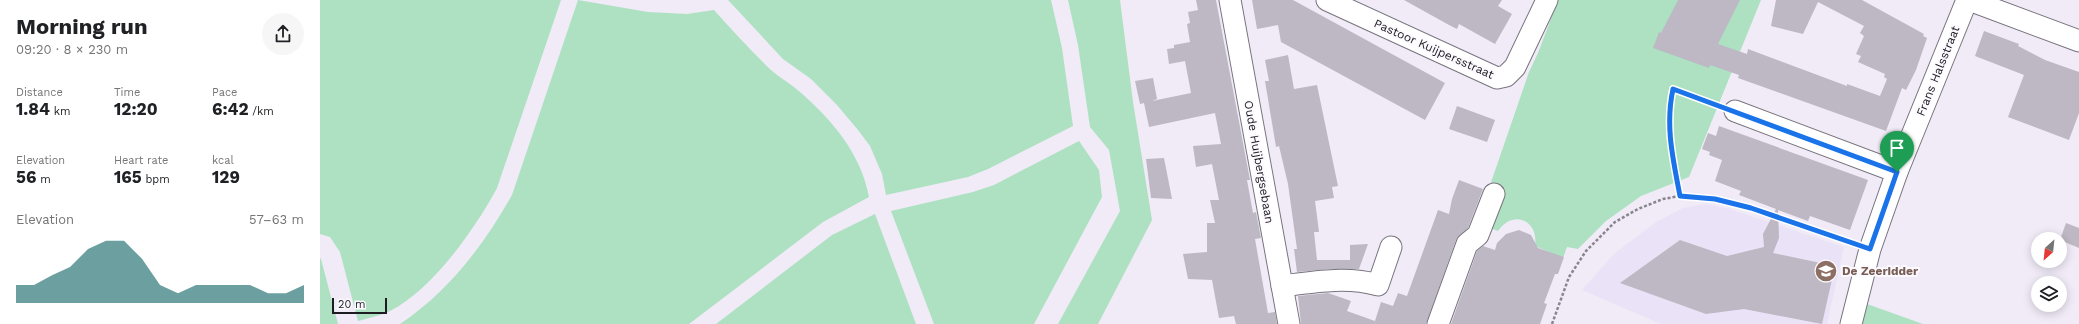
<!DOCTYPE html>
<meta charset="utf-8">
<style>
:root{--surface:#fff;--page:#f6f6f6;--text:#202124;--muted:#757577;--accent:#2f7978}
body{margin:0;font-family:"Work Sans",sans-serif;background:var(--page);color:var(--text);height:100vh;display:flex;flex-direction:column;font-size:15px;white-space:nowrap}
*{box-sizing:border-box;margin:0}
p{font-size:13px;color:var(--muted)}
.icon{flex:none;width:22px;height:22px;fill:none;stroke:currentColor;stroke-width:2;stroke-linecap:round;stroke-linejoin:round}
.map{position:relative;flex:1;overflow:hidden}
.drawer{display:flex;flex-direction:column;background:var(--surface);width:320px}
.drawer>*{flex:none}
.needle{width:26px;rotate:207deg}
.fabs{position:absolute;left:1711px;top:232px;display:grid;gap:8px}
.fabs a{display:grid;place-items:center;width:36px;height:36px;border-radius:50%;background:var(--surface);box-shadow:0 2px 10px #0003;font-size:20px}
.scale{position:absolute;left:12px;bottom:10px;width:55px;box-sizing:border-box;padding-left:4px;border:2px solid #1d1c20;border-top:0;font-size:11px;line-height:14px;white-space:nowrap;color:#1d1c20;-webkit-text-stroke:3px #fcfaff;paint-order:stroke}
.pin{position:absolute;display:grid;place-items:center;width:34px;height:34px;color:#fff;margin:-41px -17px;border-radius:50% 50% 50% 0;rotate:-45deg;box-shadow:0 0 4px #0007}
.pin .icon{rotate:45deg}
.round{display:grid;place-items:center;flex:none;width:42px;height:42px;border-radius:21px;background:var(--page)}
.headline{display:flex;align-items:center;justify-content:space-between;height:68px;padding:0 16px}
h1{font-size:22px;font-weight:700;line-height:30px}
.figures{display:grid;grid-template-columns:repeat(3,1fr);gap:6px;height:68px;padding:4px 16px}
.figures div{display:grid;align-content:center}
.figures b{font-size:17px;font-weight:700}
.figures small{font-size:11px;font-weight:400}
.figures p{font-size:11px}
.chart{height:112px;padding:8px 16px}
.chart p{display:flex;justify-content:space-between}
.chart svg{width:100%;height:72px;margin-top:4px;fill:var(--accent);opacity:.7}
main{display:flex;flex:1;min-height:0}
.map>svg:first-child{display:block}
</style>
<main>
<section class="drawer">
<div class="headline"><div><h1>Morning run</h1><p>09:20 · 8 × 230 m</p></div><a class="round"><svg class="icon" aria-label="share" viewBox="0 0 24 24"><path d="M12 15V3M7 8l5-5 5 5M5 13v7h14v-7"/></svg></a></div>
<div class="figures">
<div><p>Distance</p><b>1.84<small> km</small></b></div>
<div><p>Time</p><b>12:20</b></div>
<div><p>Pace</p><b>6:42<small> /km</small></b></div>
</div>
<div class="figures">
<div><p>Elevation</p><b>56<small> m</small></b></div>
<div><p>Heart rate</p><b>165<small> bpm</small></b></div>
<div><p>kcal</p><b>129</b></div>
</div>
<div class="chart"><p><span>Elevation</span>57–63 m</p>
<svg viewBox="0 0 160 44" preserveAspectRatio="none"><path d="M0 44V33L10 33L20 27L30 22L40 11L50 6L60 6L70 17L80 33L90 38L100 33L110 33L120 33L130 33L140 38L150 38L160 33V44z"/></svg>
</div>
</section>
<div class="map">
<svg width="1759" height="324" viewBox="0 0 1759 324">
<rect width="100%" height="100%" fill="#f0ebf7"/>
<polygon fill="#eae2f6" points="1386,204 1410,209 1524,247 1507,324 1341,324 1262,290 1295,253 1336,222 1363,208"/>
<g fill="#ade1c2">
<path d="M0,0H241L177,188C155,229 112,290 70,311C60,316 48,318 38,321L20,252L10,237L0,234Z"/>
<path d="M258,0L328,12L367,14L394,10C413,31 431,51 451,70C460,78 471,84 480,92C513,121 541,154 549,197L503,222L369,324H80C128,292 164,245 192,195Z"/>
<polygon points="408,0 731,0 742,48 753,126 668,169 648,177 566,195 562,174 550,146 538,130 517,105 491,79 463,59"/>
<polygon points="748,0 800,0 813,102 832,220 778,324 738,324 800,211 789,150 770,127 758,45"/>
<path d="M1238,0H1441L1369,177L1321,196L1286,221L1258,249L1247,247L1243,258L1215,246C1219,220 1193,209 1178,231L1157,223L1209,72L1218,53Z"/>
<polygon points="759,141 779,170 782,197 714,324 614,324 571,211 653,192 674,185"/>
<polygon points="555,214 596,324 396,324 512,235"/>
<polygon points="0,258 1,259 18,324 0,324"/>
<polygon points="1547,304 1603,324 1541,324"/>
</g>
<g fill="#bdb8c4">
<polygon points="876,0 896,0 930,180 927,180 933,213 936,212 941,238 935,239 948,313 955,312 957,324 916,324 914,316 899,318 892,280 868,279 863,254 887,252 887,223 895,223 890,200 899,200 892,164 876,167 873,146 901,144 895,113 829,127 824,103 820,104 815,81 833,78 837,99 832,101 871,93 865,61 849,64 847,49 854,48 854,45 870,42 867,24 870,23 868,12 878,10"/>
<polygon points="932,0 973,0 1125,83 1105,120 961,42 958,25 937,29"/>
<polygon points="1084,0 1182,0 1178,6 1192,14 1175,44 1139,24 1137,29 1129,25"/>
<polygon points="1358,0 1420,0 1398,44 1427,54 1428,49 1527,86 1527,84 1560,96 1567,79 1564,77 1565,74 1538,62 1541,56 1536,54 1544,36 1540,33 1544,26 1498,2 1483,34 1451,26 1456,0 1542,0 1604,34 1603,36 1607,38 1596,70 1586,90 1582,88 1566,131 1418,78 1419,75 1390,65 1389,68 1333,48 1339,32 1341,33"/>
<polygon points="1664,31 1699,44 1698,46 1725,60 1759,72 1759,113 1749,140 1688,117 1704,75 1655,56"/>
<polygon points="968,55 974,89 997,85 1018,186 1012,187 1014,198 995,201 999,232 994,232 997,260 1030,260 1030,245 1048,244 1039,269 1010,269 977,272 974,249 977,249 968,184 959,146 956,147 945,81 949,81 945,60"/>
<polygon points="1137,106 1175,120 1167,142 1129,129"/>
<polygon points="1399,126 1548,180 1530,230 1490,216 1488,221 1458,210 1459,238 1453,253 1515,266 1502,324 1424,309 1386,314 1300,283 1360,240 1407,256 1444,247 1443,234 1456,209 1419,195 1421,191 1395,181 1402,160 1389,155 1390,152 1382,149 1388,133 1396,136"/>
<polygon points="844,158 852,199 831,198 826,159"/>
<polygon points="1139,180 1163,189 1148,228 1136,240 1106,324 981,324 978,296 1008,293 1031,301 1027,311 1055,321 1061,302 1073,306 1078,293 1087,296 1118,210 1129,214 1132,199"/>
<polygon points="1746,223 1759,228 1759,248 1740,240"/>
<polygon points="1199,230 1211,235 1218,248 1244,257 1238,274 1235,274 1224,303 1227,304 1220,324 1131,324 1157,251 1163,246 1175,250 1177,243 1186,234"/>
</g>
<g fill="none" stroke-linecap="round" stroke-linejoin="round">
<g stroke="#78747e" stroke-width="23">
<g id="minor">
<polyline points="910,0 969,324"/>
<polyline points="1007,0 1177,78 1186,76 1195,67 1227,0"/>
<polyline points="1649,0 1759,41"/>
<polyline points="1415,111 1577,172"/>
<path d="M962,286C993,282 1027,276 1058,285L1071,247"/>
<polyline points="1118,324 1147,244 1158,235 1174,194"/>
<polyline points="1531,324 1550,249 1577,172 1647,0"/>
</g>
</g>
<g stroke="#88858d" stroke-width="2.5" stroke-dasharray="3 2" stroke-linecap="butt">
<path d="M1360,196C1353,159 1345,126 1353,89L1398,105"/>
<polyline points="1232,324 1249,277 1266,251 1295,222 1318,209 1343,199 1360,196 1395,199 1431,208 1532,243"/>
</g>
<use href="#minor" stroke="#fff" stroke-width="21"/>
</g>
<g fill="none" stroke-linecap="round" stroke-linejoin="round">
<g stroke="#fff" stroke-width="8">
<path id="route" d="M1353,89L1577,172L1550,249L1431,208L1395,199L1360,196C1353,159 1345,126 1353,89Z"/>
</g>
<use href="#route" stroke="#1a73e8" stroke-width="5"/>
</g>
<defs>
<g id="school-disc" transform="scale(1.15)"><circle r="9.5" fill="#8d6e63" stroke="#fcfaff"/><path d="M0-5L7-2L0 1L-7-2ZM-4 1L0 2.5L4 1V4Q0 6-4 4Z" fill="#fff"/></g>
</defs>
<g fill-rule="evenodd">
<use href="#school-disc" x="1506" y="271"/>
</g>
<g text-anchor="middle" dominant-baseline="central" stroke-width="4" stroke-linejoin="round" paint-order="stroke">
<g font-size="12" fill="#1d1c20" stroke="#fcfaff">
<text transform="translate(1114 49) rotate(24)">Pastoor Kuijpersstraat</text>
<text transform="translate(1618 71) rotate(-68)">Frans Halsstraat</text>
<text transform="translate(939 162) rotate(80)">Oude Huijbergsebaan</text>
</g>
<g font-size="12" font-weight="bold" fill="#785e54" stroke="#fcfaff" text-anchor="start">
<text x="1522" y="271">De Zeeridder</text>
</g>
</g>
</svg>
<div class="fabs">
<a><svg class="needle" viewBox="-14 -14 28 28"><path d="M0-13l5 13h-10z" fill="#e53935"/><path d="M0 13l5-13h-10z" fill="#757577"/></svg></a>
<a><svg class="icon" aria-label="layers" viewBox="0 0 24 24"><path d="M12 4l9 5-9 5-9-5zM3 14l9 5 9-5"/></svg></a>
</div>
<div class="scale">20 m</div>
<div class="pin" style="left:1577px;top:172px;background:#1e9e55"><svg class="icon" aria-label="arrive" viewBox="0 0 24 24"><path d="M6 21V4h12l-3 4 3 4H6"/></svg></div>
</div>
</main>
